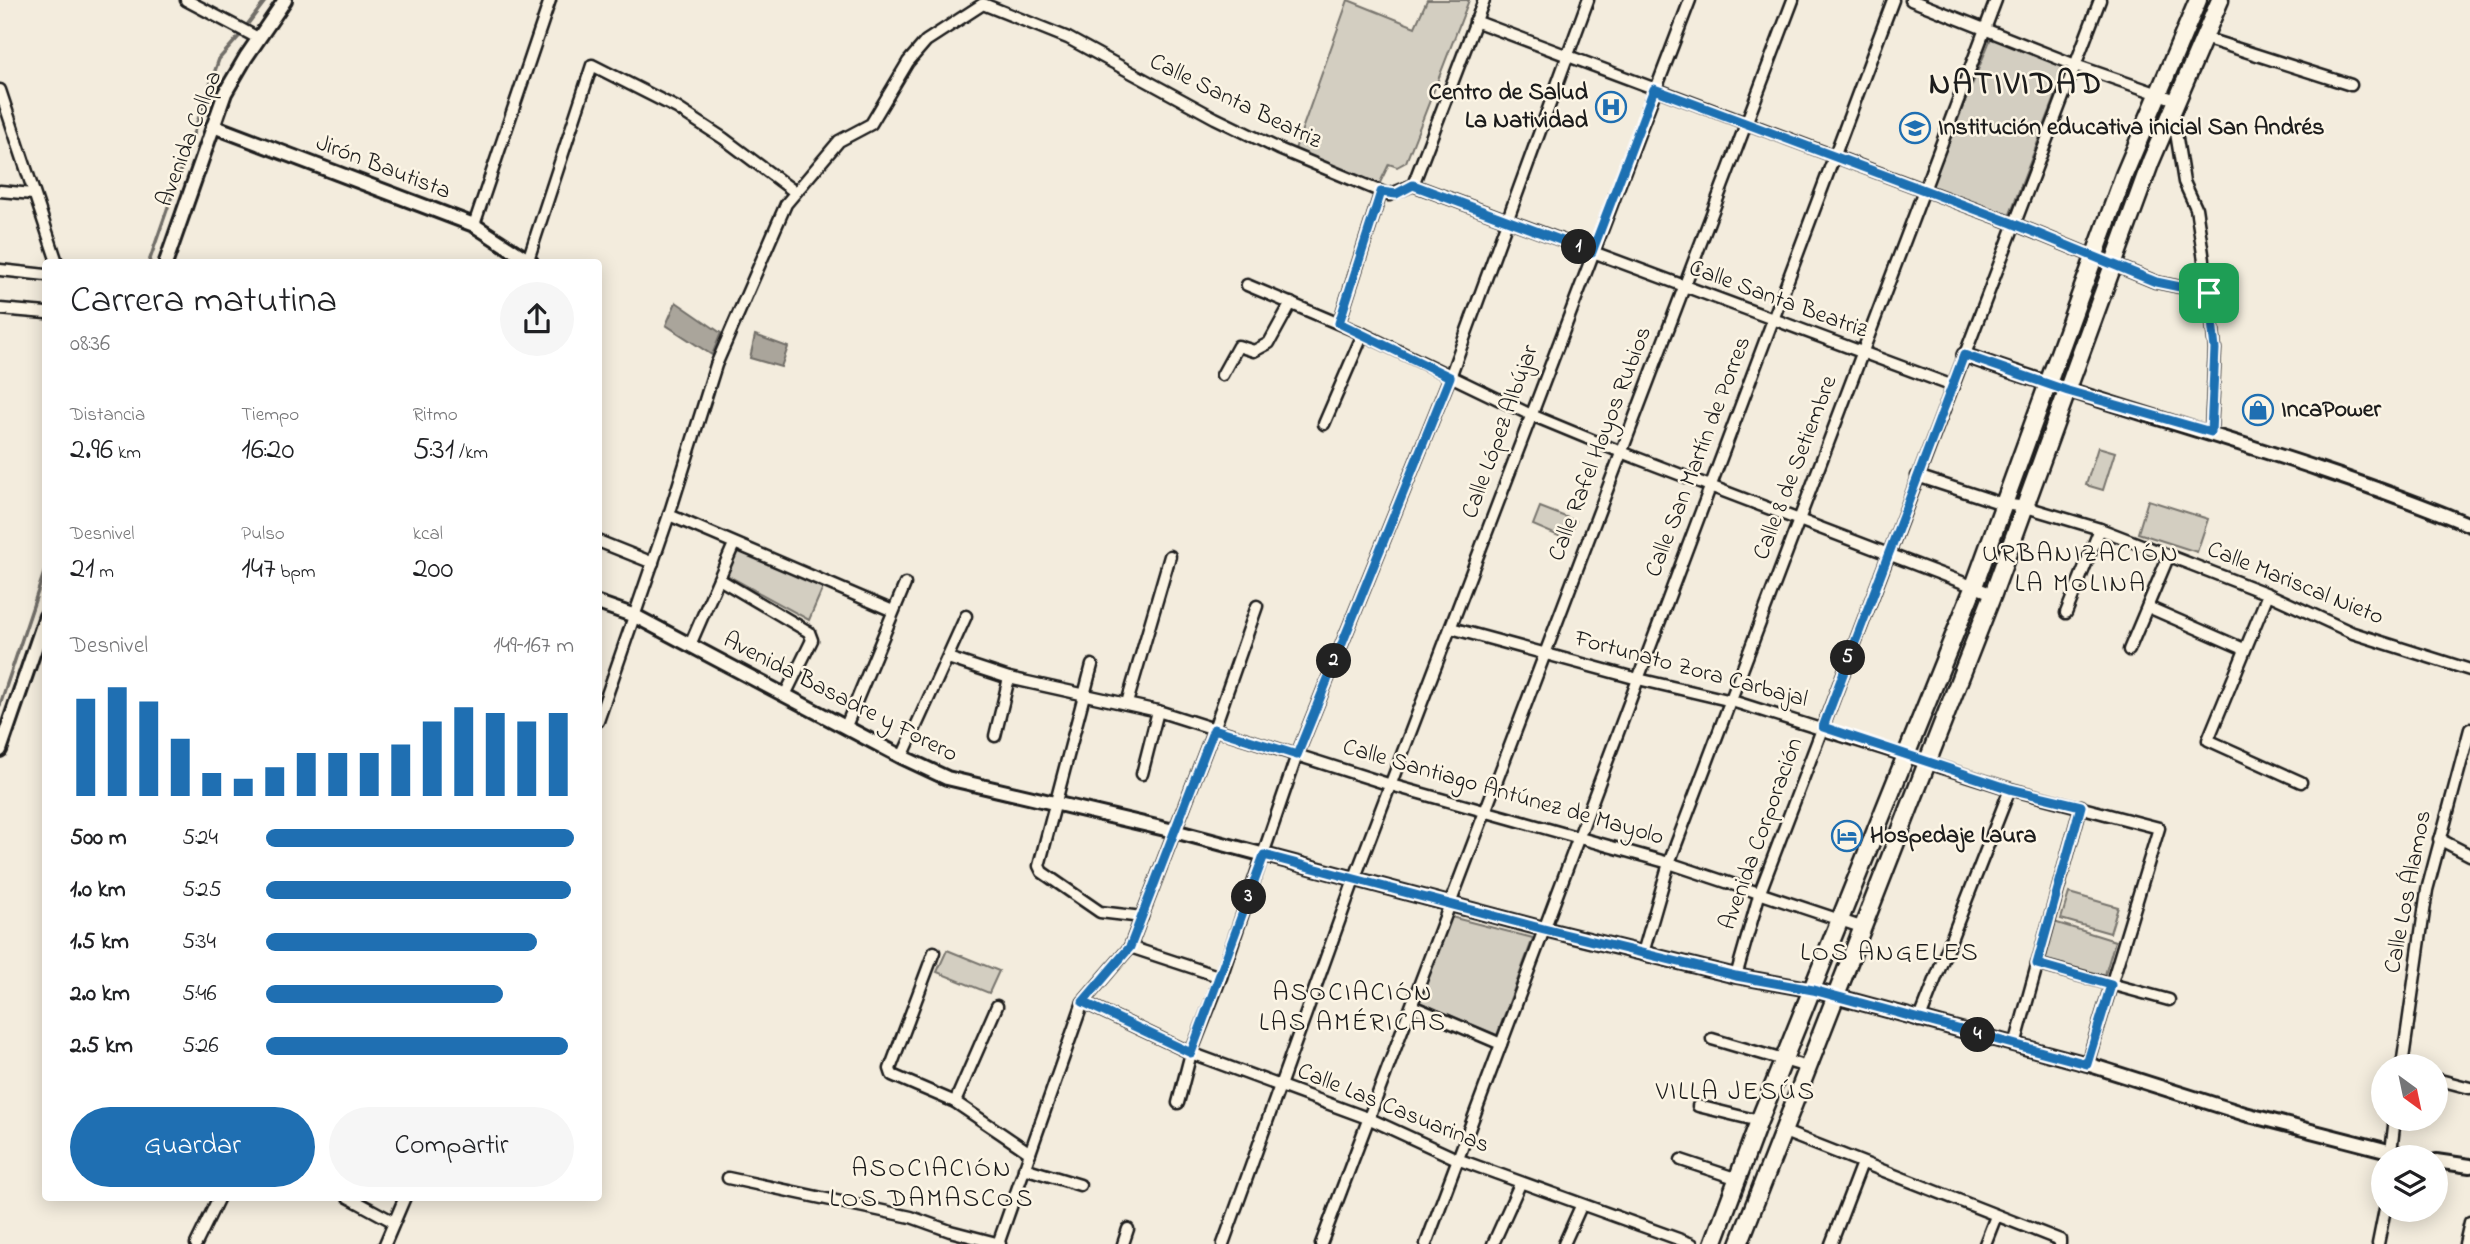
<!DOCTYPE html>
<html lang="es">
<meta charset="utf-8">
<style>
:root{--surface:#fff;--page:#f6f6f6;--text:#202124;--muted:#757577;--accent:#1f6fb2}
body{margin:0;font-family:"Indie Flower",sans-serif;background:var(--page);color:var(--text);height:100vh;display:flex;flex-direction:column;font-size:26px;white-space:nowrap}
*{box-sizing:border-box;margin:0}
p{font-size:23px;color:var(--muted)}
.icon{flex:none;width:38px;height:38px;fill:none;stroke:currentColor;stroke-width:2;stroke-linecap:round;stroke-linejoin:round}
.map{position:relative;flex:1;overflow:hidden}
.panel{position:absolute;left:42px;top:259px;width:560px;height:942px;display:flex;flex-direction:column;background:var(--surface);border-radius:7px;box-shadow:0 4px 18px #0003}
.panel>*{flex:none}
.needle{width:46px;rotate:147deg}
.fabs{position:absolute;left:2371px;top:1054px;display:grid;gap:14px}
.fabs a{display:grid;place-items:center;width:77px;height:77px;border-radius:50%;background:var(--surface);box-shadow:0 4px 18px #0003;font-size:35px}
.pin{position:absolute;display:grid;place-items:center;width:60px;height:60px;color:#fff;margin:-30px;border-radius:14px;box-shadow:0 4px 10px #0006}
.km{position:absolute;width:35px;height:35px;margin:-18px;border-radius:50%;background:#222;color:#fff;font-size:19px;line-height:35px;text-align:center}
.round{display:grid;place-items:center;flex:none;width:74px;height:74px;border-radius:37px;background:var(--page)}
.head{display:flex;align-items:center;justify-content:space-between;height:119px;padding:0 28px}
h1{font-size:38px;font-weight:600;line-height:52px}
.figures{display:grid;grid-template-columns:repeat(3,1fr);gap:10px;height:119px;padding:7px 28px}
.figures div{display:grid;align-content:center}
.figures b{font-size:30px;font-weight:600}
.figures small{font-size:19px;font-weight:400}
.figures p{font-size:19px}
.chart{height:196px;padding:14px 28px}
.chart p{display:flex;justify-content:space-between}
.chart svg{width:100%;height:126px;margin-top:7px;stroke:var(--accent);stroke-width:6}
.cta{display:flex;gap:14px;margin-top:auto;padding:14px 28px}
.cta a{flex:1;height:80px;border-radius:42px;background:var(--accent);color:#fff;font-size:28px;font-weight:600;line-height:80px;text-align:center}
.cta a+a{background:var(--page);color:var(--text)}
ul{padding:0 28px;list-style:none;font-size:23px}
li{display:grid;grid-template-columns:112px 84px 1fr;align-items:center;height:52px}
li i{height:18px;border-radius:9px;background:var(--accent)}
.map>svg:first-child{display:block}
</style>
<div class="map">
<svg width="2470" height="1244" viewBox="0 0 2470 1244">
<rect width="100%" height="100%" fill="#f3ecdd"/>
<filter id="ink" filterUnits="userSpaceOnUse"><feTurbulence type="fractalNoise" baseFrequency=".0143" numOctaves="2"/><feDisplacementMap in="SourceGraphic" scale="14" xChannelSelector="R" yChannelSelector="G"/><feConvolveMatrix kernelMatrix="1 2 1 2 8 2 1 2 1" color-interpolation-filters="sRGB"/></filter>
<g filter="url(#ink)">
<g fill="#d3cec1" stroke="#78756e" stroke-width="2">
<polygon points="1348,0 1415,27 1427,0 1469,0 1406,162 1397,167 1389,164 1378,187 1294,152"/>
<polygon points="1993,33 2068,64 2008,219 1930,189"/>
<polygon points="2098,447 2115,452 2103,490 2086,485"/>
<polygon points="2148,500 2208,519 2197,552 2138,533"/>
<polygon points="1540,507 1576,521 1568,540 1533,525"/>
<polygon points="736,547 824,585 809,620 723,573"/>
<polygon points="2069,893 2118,907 2110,933 2061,919"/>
<polygon points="1451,917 1533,938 1497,1035 1419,1002"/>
<polygon points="2054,922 2115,941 2104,978 2043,960"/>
<polygon points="947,950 999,971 989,993 937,972"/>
</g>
<g fill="#aaa59b" stroke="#716e68" stroke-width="2">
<polygon points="676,302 721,333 712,355 666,325"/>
<polygon points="755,335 788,347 781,367 750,358"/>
</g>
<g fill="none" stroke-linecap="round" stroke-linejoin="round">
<g stroke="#716e68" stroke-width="3.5">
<polyline points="247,25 266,0"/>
<polyline points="149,262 219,59 242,33"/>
<polyline points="0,705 46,567"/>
</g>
<g stroke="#1c1c1c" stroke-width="15">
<g id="minor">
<polyline points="186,0 258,38"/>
<polyline points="1911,0 2075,65 2176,100"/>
<polyline points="1475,21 2012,223 2156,282 2209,293"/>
<polyline points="2204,38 2351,85"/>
<polyline points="0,90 57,262"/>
<polyline points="2173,114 2184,182 2196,208 2209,293 2215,349 2211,432"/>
<polyline points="1413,185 1484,0"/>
<polyline points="0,191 33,194"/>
<polyline points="474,225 550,0"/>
<polyline points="528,260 592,65 677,108 723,138 795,192"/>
<polyline points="0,270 46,275"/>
<polyline points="1247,285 1363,334 1529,414 1621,452 1993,594"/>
<polyline points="0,309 46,313"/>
<polyline points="1339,323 1381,192"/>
<polyline points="1222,375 1238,346 1254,351 1269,343 1291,303"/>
<polyline points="1324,424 1363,334"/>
<polyline points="1917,476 2003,504 2026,507 2100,529 2268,594 2353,633 2470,670"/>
<polyline points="669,515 893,611"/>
<polyline points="598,541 653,563"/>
<polyline points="719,579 809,632 812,640 786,693"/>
<polyline points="2268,594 2208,740 2301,782"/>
<polyline points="2148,607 2244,649"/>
<polyline points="2066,613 2100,529"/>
<polyline points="1451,628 1638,679 1732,701 2010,789 2159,828 2087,1064"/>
<polyline points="690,645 734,544"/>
<polyline points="2129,650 2169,555"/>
<polyline points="948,658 1009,678 1158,711 1391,785 1669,863 1861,927"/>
<polyline points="1092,665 1039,866 1042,872 1100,912 1142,917"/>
<polyline points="1127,703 1170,556"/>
<polyline points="598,721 669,515 716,365 786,204 839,141 871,124 908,62 926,41 983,4 1068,38 1215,118 1279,149 1389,195 1413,185 1953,386"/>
<polyline points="846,726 905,584"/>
<polyline points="995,736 1009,678"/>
<polyline points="902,757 966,616"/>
<polyline points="1142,774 1158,711"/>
<polyline points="2439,839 2470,855"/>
<polyline points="1130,947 1221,977"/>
<polyline points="934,952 890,1069 892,1075 955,1102 1030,1153"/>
<polyline points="1643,953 1669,863 1996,0"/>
<polyline points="2037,964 2169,1000"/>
<polyline points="1736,976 1760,892 2100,0"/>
<polyline points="1083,1002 1191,1053 1370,1119 1457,1159 1692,1244"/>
<polyline points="1412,1006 1501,1044"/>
<polyline points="1919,1021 2010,789"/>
<polyline points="1712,1039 1807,1067"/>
<polyline points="2015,1045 2081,806"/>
<polyline points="2402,1066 2427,890 2470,729"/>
<polyline points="2436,1079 2470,1088"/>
<polyline points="955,1102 997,1006"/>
<polyline points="1178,1103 1191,1053 1221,977 1297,755 1450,377 1588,0"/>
<polyline points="1698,1106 1759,1121"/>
<polyline points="1782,1131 2060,1240 2060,1244"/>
<polyline points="2391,1152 2395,1118"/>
<polyline points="1681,1160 1738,1179"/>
<polyline points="1024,1168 1080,1185"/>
<polyline points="728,1178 911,1217 950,1231 1000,1244"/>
<polyline points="348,1197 394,1222"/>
<polyline points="196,1244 219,1197"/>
<polyline points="385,1244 405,1197"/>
<polyline points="998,1244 1083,1002 1130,947 1214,729 1257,606"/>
<polyline points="1123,1244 1128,1229"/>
<polyline points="1223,1244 1354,880 1690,0"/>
<polyline points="1321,1244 1793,0"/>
<polyline points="1426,1244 1893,0"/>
<polyline points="1493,1244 1520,1184"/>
<polyline points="1564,1244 1581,1206"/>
<polyline points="1831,1244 1862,1163"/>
<polyline points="1985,1244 1996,1216"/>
<polyline points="2378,1244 2385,1209"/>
<polyline points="2465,1244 2470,1222"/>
</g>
</g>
<g stroke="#1c1c1c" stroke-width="18">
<g id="tertiary">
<polyline points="213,126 474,225 531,262"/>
<path d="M1964,355C2133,415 2304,456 2470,525"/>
<polyline points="598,603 635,616 902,757 947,778 1174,831 1544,929 1736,976 1813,990 2087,1064 2245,1114 2412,1157"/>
<polyline points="2436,1161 2470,1166"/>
</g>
</g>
<g stroke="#1c1c1c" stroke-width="18">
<g id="secondary">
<polyline points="166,262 225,93 246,57 285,0"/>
<polyline points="0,750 46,616"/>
</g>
</g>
<g stroke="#1c1c1c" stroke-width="21">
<g id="trunk">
<polyline points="1713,1244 1759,1121 1974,586 2124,175 2198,0"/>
<polyline points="1739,1244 1993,594 2151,161 2220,0"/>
</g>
</g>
<use href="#minor" stroke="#fcf5e5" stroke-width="10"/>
<use href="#tertiary" stroke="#fcf5e5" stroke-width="12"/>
<use href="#secondary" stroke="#fcf5e5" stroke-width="12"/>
<use href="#trunk" stroke="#fcf5e5" stroke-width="16"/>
</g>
</g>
<g fill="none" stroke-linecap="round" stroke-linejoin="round" filter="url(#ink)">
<g stroke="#fff" stroke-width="14">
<polygon id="route" points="1654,89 2012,223 2156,282 2209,293 2215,349 2211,432 2068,391 1964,355 1823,727 2010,789 2081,806 2037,964 2111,985 2087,1064 1813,990 1736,976 1544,929 1264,855 1191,1053 1083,1002 1130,947 1214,729 1297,755 1450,377 1339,323 1381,192 1396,194 1413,185 1592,252"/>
</g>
<use href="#route" stroke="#1f6fb2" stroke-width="9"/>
</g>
<defs>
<g id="hospital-ring" transform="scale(1.575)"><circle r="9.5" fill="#fcf5e5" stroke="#1f6fb2" stroke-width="1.5"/><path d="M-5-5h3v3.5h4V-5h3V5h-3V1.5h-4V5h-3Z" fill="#1f6fb2"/></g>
<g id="school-ring" transform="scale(1.575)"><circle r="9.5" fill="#fcf5e5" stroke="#1f6fb2" stroke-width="1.5"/><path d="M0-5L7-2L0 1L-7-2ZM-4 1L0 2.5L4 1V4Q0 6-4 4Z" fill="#1f6fb2"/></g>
<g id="shop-ring" transform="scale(1.575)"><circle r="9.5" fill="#fcf5e5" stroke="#1f6fb2" stroke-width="1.5"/><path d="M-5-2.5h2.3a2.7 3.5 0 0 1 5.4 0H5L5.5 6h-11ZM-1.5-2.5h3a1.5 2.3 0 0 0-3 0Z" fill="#1f6fb2"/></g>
<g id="hotel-ring" transform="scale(1.575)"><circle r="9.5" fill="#fcf5e5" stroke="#1f6fb2" stroke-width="1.5"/><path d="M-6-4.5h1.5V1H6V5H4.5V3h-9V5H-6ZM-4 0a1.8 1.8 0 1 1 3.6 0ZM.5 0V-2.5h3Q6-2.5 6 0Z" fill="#1f6fb2"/></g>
</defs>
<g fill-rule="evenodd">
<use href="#hospital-ring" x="1611" y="107"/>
<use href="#school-ring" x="1915" y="128"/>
<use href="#shop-ring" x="2258" y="410"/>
<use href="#hotel-ring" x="1847" y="836"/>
</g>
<g text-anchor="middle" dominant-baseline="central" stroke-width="5" stroke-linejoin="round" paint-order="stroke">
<g font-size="24" font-weight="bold" fill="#1c1c1c" stroke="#fcf5e5" text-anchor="start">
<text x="1588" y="93" text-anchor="end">Centro de Salud<tspan x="1588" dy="28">La Natividad</tspan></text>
<text x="1938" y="128">Institución educativa inicial San Andrés</text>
<text x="2281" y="410">IncaPower</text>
<text x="1870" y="836">Hospedaje Laura</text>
</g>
<g font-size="24" fill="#1c1c1c" stroke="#fcf5e5">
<text transform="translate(1235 102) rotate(26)">Calle Santa Beatriz</text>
<text transform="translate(190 139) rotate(-69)">Avenida Collpa</text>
<text transform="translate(383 168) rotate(21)">Jirón Bautista</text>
<text transform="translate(1778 300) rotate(20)">Calle Santa Beatriz</text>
<text transform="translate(1501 432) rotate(-70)">Calle López Albújar</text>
<text transform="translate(1601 444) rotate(-69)">Calle Rafel Hoyos Rubios</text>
<text transform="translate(1699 457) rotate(-69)">Calle San Martín de Porres</text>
<text transform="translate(1796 468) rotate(-69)">Calle 8 de Setiembre</text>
<text transform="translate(2295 584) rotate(22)">Calle Mariscal Nieto</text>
<text transform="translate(1691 670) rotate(15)">Fortunato Zora Carbajal</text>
<text transform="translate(840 698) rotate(27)">Avenida Basadre y Forero</text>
<text transform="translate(1503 793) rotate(16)">Calle Santiago Antúnez de Mayolo</text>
<text transform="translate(1762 834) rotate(-70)">Avenida Corporación</text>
<text transform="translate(2409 892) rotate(-79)">Calle Los Álamos</text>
<text transform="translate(1393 1109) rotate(22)">Calle Las Casuarinas</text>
</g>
<g font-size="26" letter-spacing="2" fill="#1c1c1c" stroke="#fcf5e5">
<text x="2081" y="555">URBANIZACIÓN<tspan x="2081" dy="30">LA MOLINA</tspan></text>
<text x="1890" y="954">LOS ANGELES</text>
<text x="1353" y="994">ASOCIACIÓN<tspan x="1353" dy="30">LAS AMÉRICAS</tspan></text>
<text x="1736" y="1093">VILLA JESÚS</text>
<text x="932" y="1170">ASOCIACIÓN<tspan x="932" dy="30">LOS DAMASCOS</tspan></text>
</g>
<g font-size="32" font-weight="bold" letter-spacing="2" fill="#1c1c1c" stroke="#fcf5e5">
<text x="2016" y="85">NATIVIDAD</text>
</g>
</g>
</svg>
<div class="fabs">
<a><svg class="needle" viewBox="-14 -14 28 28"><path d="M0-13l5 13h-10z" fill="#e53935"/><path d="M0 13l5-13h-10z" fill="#757577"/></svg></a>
<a><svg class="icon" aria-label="layers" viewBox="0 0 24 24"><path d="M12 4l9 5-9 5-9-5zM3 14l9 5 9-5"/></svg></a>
</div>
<div class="pin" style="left:2209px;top:293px;background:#1e9e55"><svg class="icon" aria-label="arrive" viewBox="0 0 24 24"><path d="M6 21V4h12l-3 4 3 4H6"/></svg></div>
<b class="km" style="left:1579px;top:247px">1</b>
<b class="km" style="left:1334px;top:661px">2</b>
<b class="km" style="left:1249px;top:897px">3</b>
<b class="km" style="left:1978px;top:1035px">4</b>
<b class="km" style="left:1848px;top:658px">5</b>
<section class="panel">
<div class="head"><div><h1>Carrera matutina</h1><p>08:36</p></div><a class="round"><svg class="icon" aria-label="share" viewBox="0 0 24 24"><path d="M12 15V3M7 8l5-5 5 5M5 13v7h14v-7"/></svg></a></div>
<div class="figures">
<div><p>Distancia</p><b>2.96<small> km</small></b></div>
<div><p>Tiempo</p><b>16:20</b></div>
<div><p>Ritmo</p><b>5:31<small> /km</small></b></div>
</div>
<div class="figures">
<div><p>Desnivel</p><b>21<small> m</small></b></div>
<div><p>Pulso</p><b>147<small> bpm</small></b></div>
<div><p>kcal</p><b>200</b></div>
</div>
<div class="chart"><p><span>Desnivel</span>149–167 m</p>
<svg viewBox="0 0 160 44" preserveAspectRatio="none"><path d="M5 44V10M15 44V6M25 44V11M35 44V24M45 44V36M55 44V38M65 44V34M75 44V29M85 44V29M95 44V29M105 44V26M115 44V18M125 44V13M135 44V15M145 44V18M155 44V15"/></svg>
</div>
<ul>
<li><b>500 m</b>5:24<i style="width:100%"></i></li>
<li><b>1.0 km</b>5:25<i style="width:99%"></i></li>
<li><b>1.5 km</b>5:34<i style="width:88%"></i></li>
<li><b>2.0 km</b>5:46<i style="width:77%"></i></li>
<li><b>2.5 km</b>5:26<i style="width:98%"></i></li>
</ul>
<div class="cta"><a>Guardar</a><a>Compartir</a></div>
</section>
</div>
